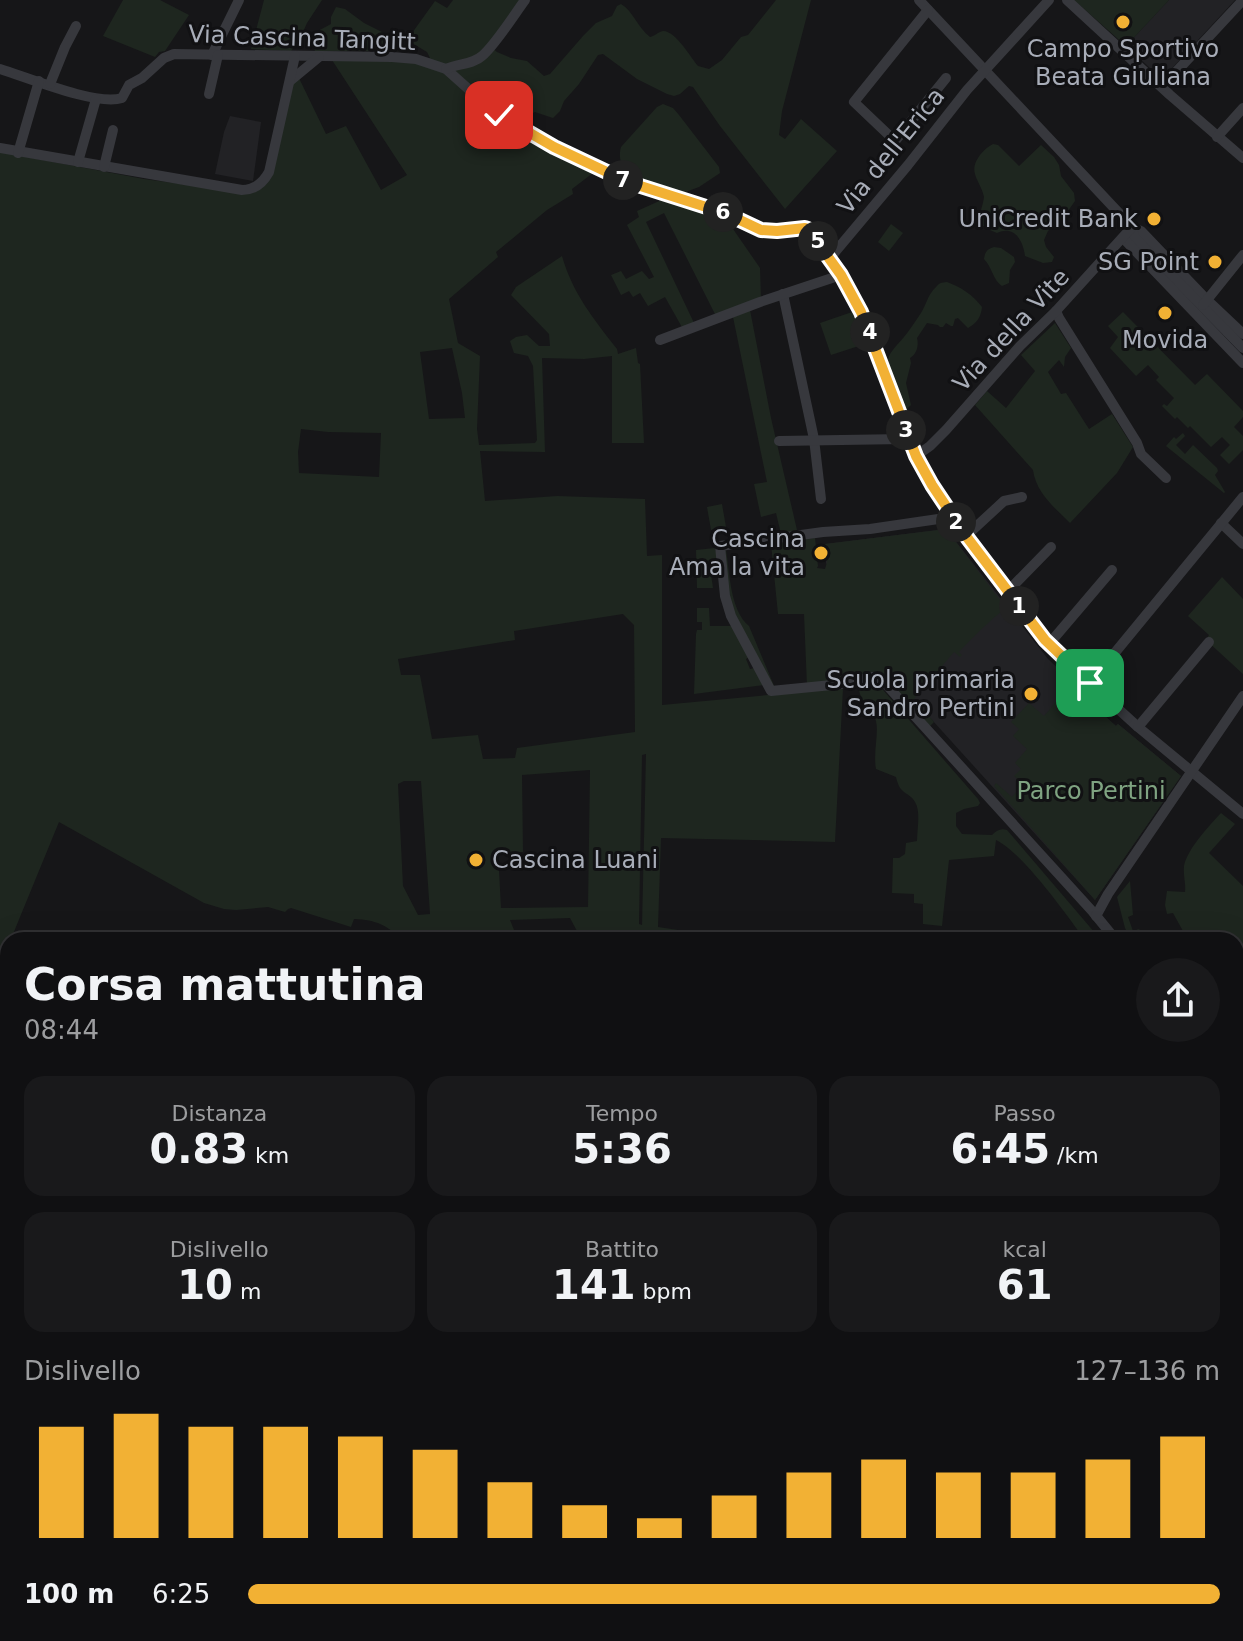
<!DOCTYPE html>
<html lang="it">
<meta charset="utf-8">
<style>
:root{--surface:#101012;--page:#19191b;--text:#f1f3f6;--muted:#9c9d9f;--line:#303032;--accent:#f2b134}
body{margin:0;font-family:"DejaVu Sans",sans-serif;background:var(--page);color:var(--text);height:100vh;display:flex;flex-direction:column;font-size:30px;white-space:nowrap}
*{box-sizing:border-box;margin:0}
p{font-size:26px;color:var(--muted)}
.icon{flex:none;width:44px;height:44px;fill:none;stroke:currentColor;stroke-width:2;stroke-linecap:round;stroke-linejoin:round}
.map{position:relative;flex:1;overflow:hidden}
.sheet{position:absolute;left:0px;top:932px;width:1244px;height:710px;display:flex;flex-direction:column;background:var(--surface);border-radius:24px 24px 0 0;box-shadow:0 8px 32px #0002,0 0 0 2px var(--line)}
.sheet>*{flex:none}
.pin{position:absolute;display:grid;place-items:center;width:68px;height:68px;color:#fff;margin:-34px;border-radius:16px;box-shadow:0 4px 12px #0006}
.km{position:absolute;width:40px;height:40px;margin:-20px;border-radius:50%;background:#222;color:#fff;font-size:22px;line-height:40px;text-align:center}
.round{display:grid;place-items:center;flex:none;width:84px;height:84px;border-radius:42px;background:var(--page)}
.overview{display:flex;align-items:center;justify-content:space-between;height:136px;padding:0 24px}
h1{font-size:44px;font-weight:600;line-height:60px}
.figures{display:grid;grid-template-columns:repeat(3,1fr);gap:12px;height:136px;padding:8px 24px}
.figures div{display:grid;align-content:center;border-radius:20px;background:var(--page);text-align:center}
.figures b{font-size:40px;font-weight:600}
.figures small{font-size:22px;font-weight:400}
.figures p{font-size:22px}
.chart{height:224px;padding:16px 24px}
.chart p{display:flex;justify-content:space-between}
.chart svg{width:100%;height:144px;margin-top:8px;stroke:var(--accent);stroke-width:6}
ul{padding:0 24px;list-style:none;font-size:26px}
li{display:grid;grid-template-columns:128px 96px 1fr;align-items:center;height:60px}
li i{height:20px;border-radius:10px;background:var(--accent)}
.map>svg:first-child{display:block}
</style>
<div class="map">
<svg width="1243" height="1641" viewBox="0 0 1243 1641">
<rect width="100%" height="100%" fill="#161618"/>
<g fill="#222225">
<polygon points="1169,0 1235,0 1162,79 1126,46"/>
<polygon points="230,116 261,122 253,181 215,174 224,132"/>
<polygon points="946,529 1048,659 1105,712 1106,717 1116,726 1118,724 1181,776 1095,900 914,700 826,563 825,544"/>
</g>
<g fill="#1e261f" fill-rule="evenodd">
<polygon points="123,0 160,0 189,15 165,51 159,52 155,57 103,36"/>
<polygon points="264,0 322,0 307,23 299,41 291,51 251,49"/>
<path d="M453,0H523L489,45L497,52L511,58L527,61L544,76L550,74L583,36L596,23L612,16L617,6L621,4C633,11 638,28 650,37C655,36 658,32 663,31C676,31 691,58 698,66L709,69L722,60L741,37L748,35L776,0H811L782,111L779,135L785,139L801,119L837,151L785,209L720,126L693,87L689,86L680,94L674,96L667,94L637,79L603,54L598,55L579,84L564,101L560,111L553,118L535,112L529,115L522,135L557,155L593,170V173L572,189L573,194L547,210L501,248L496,252L498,257L449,299L458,343L480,356L477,429L479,445L535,443L537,440L533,366L528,356L514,353L510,341L516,337L527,335L539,346H550L549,334L511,295L516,287L562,256C573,294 593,318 617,349L618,354L636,348L638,363L640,364L644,443H612V356L584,359L542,358L545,452L480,451L485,501L557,496L645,499L647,556L662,555V705L843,688L835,842L661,838L658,927L698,933L712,940H646L577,931L570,918L510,920L518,940H403C386,925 377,920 354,919L351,927L291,908L288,909L285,912L268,907L236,910L224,909L204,903L59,822L11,939L12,940H8V1121L0,1120V152L144,179L247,193L262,184L290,84L298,76L326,134L346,126L381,190L407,175L332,60L426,61L430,58L427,52L407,40L435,1L447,8ZM452,348L462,393L465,418L429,419L420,352ZM301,429L328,432L381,433L379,477L299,473L298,452ZM623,614L634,625L635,732L517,748L515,758L483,759L478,735L432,739L420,675H401L398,659L515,640L514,631ZM646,754L642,925L639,924L642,755ZM590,770L588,907L501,908L498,852H523L522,775ZM404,781H421L430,914L418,915L403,886L398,784Z"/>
<polygon points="1074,0 1169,0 1126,46"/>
<polygon points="336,7 345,9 364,23 394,38 398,42 393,51 315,51 312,43 316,32 331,24 331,17"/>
<path d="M663,104L673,108L679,115L719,167L720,173L699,187L672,197L628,182C625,169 617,161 621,147L657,107Z"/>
<path d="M993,144L998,145L1019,166L1041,145L1054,157L1059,165L1061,176L1074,193L1075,201L1063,218L1048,231L1044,240L1046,247L1054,257L1052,262L1043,263L1025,256C1023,241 1015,225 997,233C970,223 981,218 984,197C981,182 968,173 978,158C982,152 986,148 993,144Z"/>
<polygon points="666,198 724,216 760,268 761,300 716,316 664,213 646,222 695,325 683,329 665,297 648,306 640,293 633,297 629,291 621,295 611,275 621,271 626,279 642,271 649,279 654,277 627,225 639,217 637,211"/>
<polygon points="891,224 903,233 889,251 878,242"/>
<path d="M994,247L1001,248L1014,257L1015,262L1010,270L1009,283L1002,286C993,280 992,267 984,259C985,252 987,249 994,247Z"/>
<path d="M947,282C962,288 972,294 982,307C981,317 977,323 968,328L958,318L955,319L953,326H951L946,323L943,327H940L938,325L927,323L917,338C919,345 917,354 910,358L911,363L906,383L911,405L903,412L887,365C888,352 896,347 904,337C909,331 914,323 919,316C926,307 927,295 936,287C940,282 941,283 947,282Z"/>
<polygon points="750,310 771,418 797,530 781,534 776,513 761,517 754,484 767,482 733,317"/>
<polygon points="855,311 868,343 831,355 820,323"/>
<polygon points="1123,312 1195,385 1207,374 1243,411 1243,417 1234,427 1243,436 1243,450 1229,464 1220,455 1230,445 1222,437 1211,447 1190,426 1188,428 1177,417 1175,419 1162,406 1164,404 1167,406 1174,398 1156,380 1159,377 1148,365 1136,376 1110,348 1118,337 1108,326"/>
<path d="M1055,323L1071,348L1065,357L1064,367L1059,360L1048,372L1061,394L1066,393L1089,429L1112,414L1133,447L1117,473L1070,523C1055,508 1036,493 1033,470L975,405L987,391L1006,408L1035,371L1021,355Z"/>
<polygon points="1183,433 1185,436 1176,445 1185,454 1193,445 1217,468 1218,471 1215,475 1225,492 1224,493 1166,446 1174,437 1176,439"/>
<polygon points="722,504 726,527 711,530 707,507"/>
<path d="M946,529L1006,608C989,621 974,636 959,652L962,655L960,657L954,652L914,699L934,722L930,726L872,677L807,686L804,614H778L771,544L815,538L818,566L817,568L825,569L827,562L825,544Z"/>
<polygon points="715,548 720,572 711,574 713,588 697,588 696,550"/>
<path d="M726,550C730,574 730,610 749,626L775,688L772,686L730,607L723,553Z"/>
<polygon points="1222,577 1243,599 1243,674 1206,640 1209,635 1188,616"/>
<polygon points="697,608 709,608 710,626 734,626 749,657 746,659 750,669 755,668 764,685 694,694 696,634 697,630 702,630 702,622 697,622"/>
<path d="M870,683H877L978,799L980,803L978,806L964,809L956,813V826L962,834L992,835C997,830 1001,828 1007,830L1101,940H1085C1066,914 1023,853 996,840L994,856L949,860L942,926L923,924V904L914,903V894L892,893L893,858H899L905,854L906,843L917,841C917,830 921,811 915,802C909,791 900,796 896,777L876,769C873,752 879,734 876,721C872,707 858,701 859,686Z"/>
<polygon points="1079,688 1105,712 1106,717 1116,726 1118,724 1181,776 1095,900 994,786 996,783 1012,797 1023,784 1014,776 1021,769 1015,763 1027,749 1013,736 1019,729 1011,722 1029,703 1044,716 1057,701 1066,708 1078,695 1076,691"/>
<path d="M1221,813L1235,824L1209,853L1243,886V993L1241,994L1236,1002V940H1188L1173,913L1167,914L1165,905L1167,891L1185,892C1186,884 1183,875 1184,866C1188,848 1209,826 1221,813Z"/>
<polygon points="1130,881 1133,915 1128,917 1133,931 1139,929 1146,940 1131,940 1125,928 1117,897"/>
<polygon points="0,1357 8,1359 8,1504 0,1502"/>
<polygon points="0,1508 8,1510 8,1606 0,1604"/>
<polygon points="526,1634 564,1634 562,1641 527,1641"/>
<polygon points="960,1634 1009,1634 1008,1638 1002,1639 1001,1641 976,1639 966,1641 965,1635"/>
</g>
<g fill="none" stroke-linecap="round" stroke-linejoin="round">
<g stroke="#37383d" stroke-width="10">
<polyline points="919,0 1132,227 1141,231 1207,300 1243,334"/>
<polyline points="1067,0 1170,95 1243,158"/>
<polyline points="928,10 854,102 895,141 946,78"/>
<polyline points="212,55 239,0"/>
<path d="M0,69C29,78 96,106 122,98L129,85L142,78L164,58L174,54L392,57L416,59L446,69L493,111L554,147L628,182L725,213L761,230L777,231L805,228L825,252L861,312L909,437L923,470L952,517L1045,640L1060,656L1138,727L1243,814"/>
<path d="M446,69C458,63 472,65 482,56C495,45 514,15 525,0"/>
<polyline points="290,81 319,57"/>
<polyline points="50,84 65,47 76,26"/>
<polyline points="1162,87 1243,0"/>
<polyline points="209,94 218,55"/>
<polyline points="1217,137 1243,108"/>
<path d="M0,148L242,190C255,190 263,183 269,172L295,56"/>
<polyline points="18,153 39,81"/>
<polyline points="78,162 96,99"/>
<polyline points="104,167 113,130"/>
<polyline points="1132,227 1134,237 1243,348"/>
<polyline points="1123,238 1243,363"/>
<polyline points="830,258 908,165 967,90 1049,0"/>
<polyline points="783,294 814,439 821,499"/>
<polyline points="1203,305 1243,255"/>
<polyline points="1056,311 1059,318 1137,443 1141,454 1166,478"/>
<polyline points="660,340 760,302 841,275"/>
<polyline points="779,441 904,439 909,437"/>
<polyline points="916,456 930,446 946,430 1020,346 1056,311 1132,227"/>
<polyline points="952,517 870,529 823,532 720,546 725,596 731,616 771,691 842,684 873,677 882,680 1093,912 1116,940"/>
<polyline points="1221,523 1243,544"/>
<polyline points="966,536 1004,501 1022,497"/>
<polyline points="1008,591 1051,547"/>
<polyline points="1049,644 1112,570"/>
<polyline points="1090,683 1243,497"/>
<polyline points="1138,727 1209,642"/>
<polyline points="1096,916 1108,894 1243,696"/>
<polyline points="1236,1055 1243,1057"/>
<polyline points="1236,1178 1243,1183"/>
<polyline points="830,1634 833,1641"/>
<polyline points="1055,1634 1089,1641"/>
<polyline points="1144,1641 1148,1634"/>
</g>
</g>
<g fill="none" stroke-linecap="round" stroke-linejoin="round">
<g stroke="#fff" stroke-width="16">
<polyline id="route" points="499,115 554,147 628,182 725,213 761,230 777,231 805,228 808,229 841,275 861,312 916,456 932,485 966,536 1045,640 1090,683"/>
</g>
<use href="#route" stroke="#f2b134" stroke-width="10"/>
</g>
<g fill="#f2b134" stroke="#111113" stroke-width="3">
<circle cx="1123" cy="22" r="8"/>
<circle cx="1154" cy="219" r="8"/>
<circle cx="1215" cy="262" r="8"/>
<circle cx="1165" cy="313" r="8"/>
<circle cx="821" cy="553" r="8"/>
<circle cx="1031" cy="694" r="8"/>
<circle cx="476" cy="860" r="8"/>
</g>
<g text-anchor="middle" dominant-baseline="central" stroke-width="6" stroke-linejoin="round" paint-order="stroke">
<g font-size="24" fill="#a8adb8" stroke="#111113">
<text transform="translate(302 38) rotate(2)">Via Cascina Tangitt</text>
<text transform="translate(891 151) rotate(-51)">Via dell'Erica</text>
<text transform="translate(1011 330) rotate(-47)">Via della Vite</text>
</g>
<g font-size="24" fill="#a8adb8" stroke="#111113" text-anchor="end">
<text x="1123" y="49" text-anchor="middle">Campo Sportivo<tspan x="1123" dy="28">Beata Giuliana</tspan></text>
<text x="1138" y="219">UniCredit Bank</text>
<text x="1199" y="262">SG Point</text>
<text x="1165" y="340" text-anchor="middle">Movida</text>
<text x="805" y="539">Cascina<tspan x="805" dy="28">Ama la vita</tspan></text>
<text x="1015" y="680">Scuola primaria<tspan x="1015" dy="28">Sandro Pertini</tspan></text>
<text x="492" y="860" text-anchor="start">Cascina Luani</text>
</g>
<g font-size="24" fill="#7fa381" stroke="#111113">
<text x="1091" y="791">Parco Pertini</text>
</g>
</g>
</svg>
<div class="pin" style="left:1090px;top:683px;background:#1e9e55"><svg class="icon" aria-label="arrive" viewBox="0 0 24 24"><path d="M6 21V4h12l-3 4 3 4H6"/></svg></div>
<div class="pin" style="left:499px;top:115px;background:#d93025"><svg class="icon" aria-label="check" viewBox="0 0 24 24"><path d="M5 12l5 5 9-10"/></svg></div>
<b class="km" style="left:1019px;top:606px">1</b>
<b class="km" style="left:956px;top:522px">2</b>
<b class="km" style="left:906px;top:430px">3</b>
<b class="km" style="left:870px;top:332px">4</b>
<b class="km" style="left:818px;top:241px">5</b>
<b class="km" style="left:723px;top:212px">6</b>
<b class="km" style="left:623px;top:180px">7</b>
<section class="sheet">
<div class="overview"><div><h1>Corsa mattutina</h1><p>08:44</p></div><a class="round"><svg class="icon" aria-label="share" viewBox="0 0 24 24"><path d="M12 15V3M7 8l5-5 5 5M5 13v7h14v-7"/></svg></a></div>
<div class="figures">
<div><p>Distanza</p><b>0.83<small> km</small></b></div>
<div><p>Tempo</p><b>5:36</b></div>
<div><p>Passo</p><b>6:45<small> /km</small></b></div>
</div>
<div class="figures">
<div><p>Dislivello</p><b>10<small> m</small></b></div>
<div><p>Battito</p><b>141<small> bpm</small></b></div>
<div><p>kcal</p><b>61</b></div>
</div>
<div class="chart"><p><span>Dislivello</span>127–136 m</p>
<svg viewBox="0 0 160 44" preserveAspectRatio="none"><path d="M5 44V10M15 44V6M25 44V10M35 44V10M45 44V13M55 44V17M65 44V27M75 44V34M85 44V38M95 44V31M105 44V24M115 44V20M125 44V24M135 44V24M145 44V20M155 44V13"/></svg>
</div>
<ul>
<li><b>100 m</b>6:25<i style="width:100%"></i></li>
</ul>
</section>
</div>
